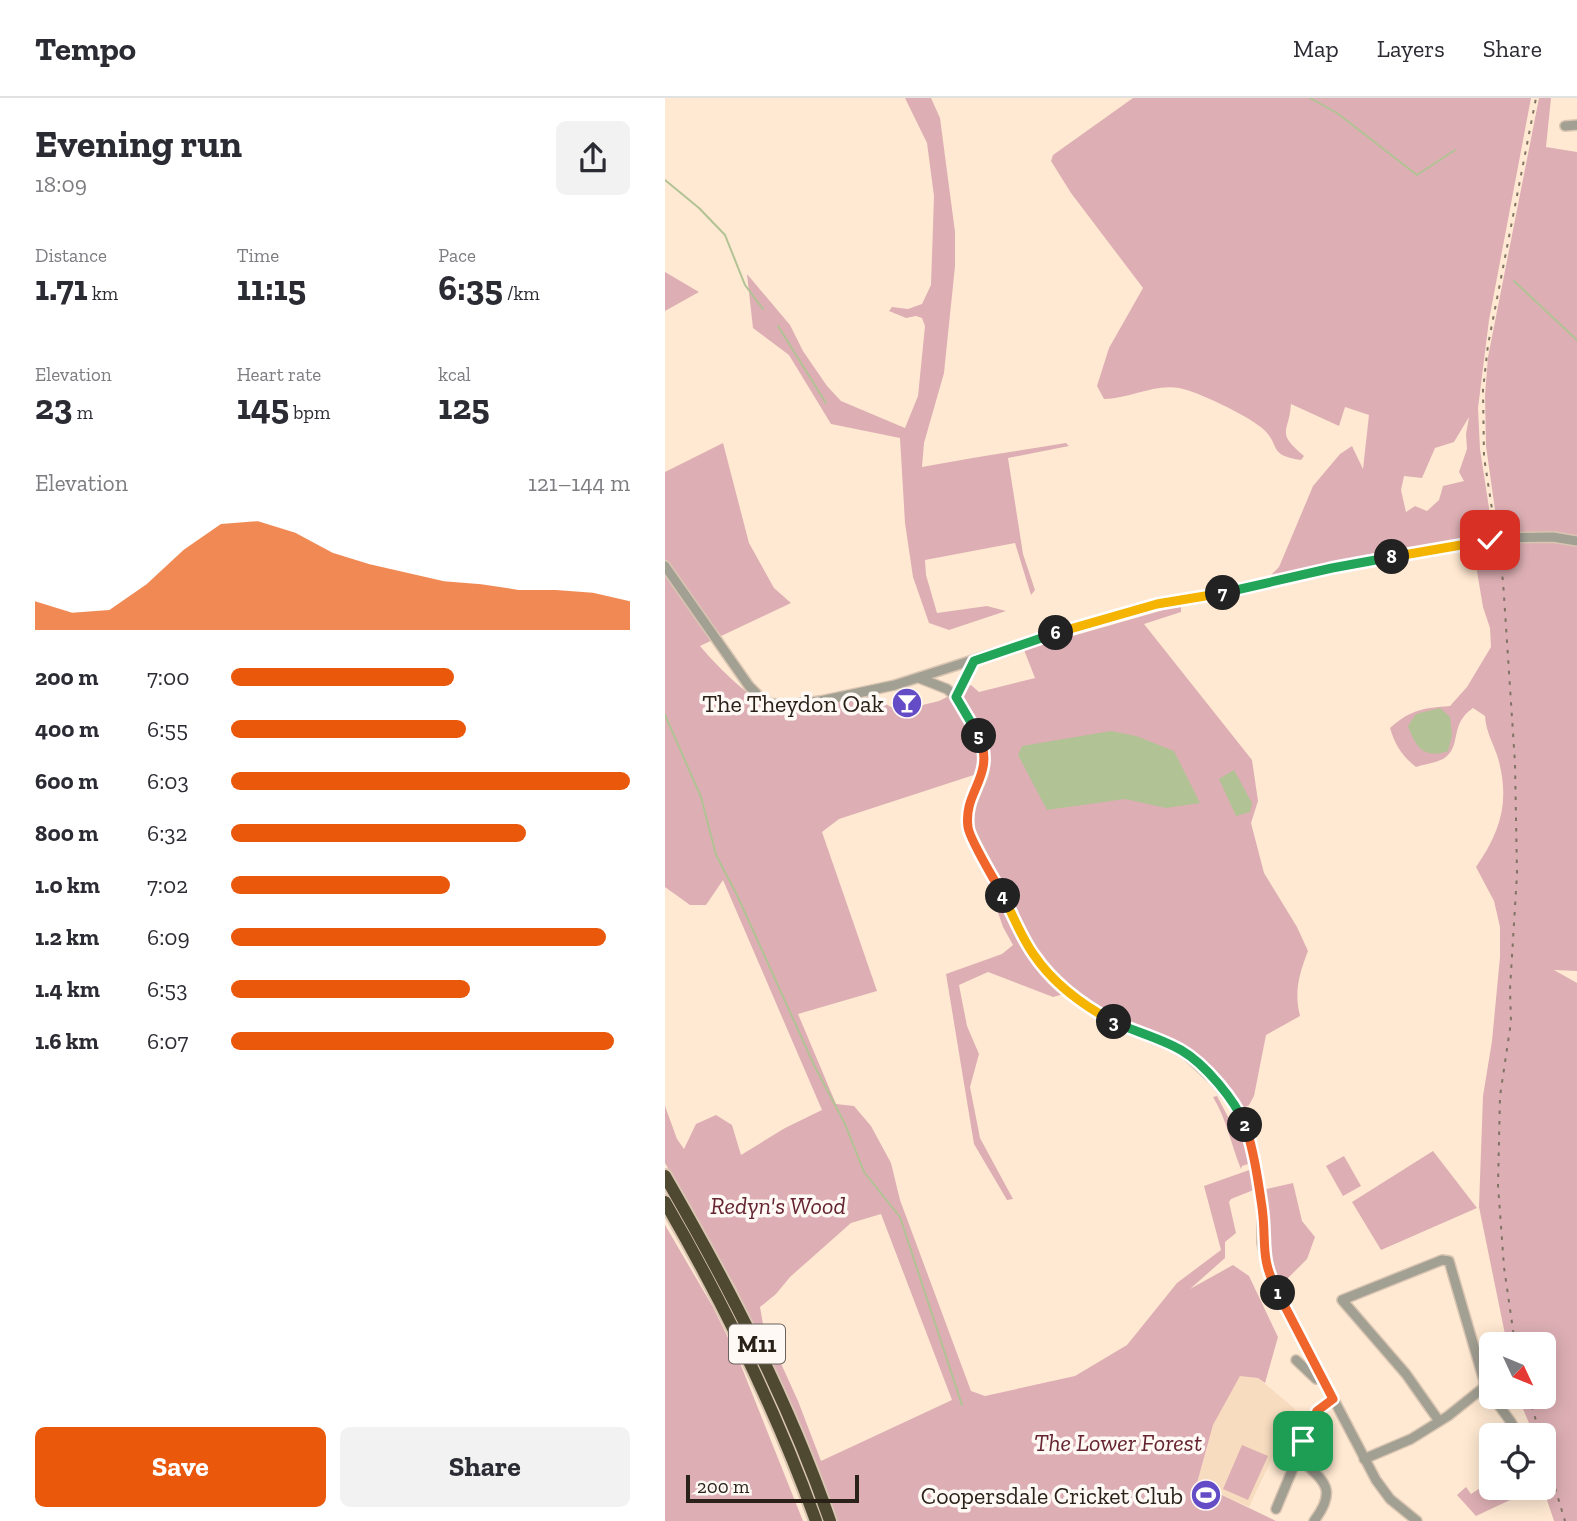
<!DOCTYPE html>
<meta charset="utf-8">
<style>
:root{--surface:#fff;--page:#f2f2f3;--text:#2b2b33;--muted:#7c7c81;--line:#e1e1e2;--accent:#ea580c}
body{margin:0;font-family:"Zilla Slab",serif;background:var(--page);color:var(--text);height:100vh;display:flex;flex-direction:column;font-size:26px;white-space:nowrap}
*{box-sizing:border-box;margin:0}
p{font-size:23px;color:var(--muted)}
.icon{flex:none;width:38px;height:38px;fill:none;stroke:currentColor;stroke-width:2;stroke-linecap:round;stroke-linejoin:round}
.map{position:relative;flex:1;overflow:hidden}
.drawer{display:flex;flex-direction:column;background:var(--surface);width:665px}
.drawer>*{flex:none}
.needle{width:46px;rotate:134deg}
.buttons{position:absolute;left:814px;top:1234px;display:grid;gap:14px}
.buttons a{display:grid;place-items:center;width:77px;height:77px;border-radius:10px;background:var(--surface);box-shadow:0 4px 18px #0003;font-size:35px}
.scale{position:absolute;left:21px;bottom:18px;width:173px;box-sizing:border-box;padding-left:7px;border:4px solid #2a2219;border-top:0;font-size:19px;line-height:24px;white-space:nowrap;color:#2a2219;-webkit-text-stroke:5px #fef9f5;paint-order:stroke}
.pin{position:absolute;display:grid;place-items:center;width:60px;height:60px;color:#fff;margin:-30px;border-radius:14px;box-shadow:0 4px 10px #0006}
.km{position:absolute;width:35px;height:35px;margin:-18px;border-radius:50%;background:#222;color:#fff;font-size:19px;line-height:35px;text-align:center}
.round{display:grid;place-items:center;flex:none;width:74px;height:74px;border-radius:10px;background:var(--page)}
.summary{display:flex;align-items:center;justify-content:space-between;height:119px;padding:0 35px}
h1{font-size:38px;font-weight:800;line-height:52px}
.stats{display:grid;grid-template-columns:repeat(3,1fr);gap:10px;height:119px;padding:7px 35px}
.stats div{display:grid;align-content:center}
.stats b{font-size:35px;font-weight:800}
.stats small{font-size:19px;font-weight:400}
.stats p{font-size:19px}
.chart{height:196px;padding:14px 35px}
.chart p{display:flex;justify-content:space-between}
.chart svg{width:100%;height:126px;margin-top:7px;fill:var(--accent);opacity:.7}
.primary-button{display:flex;gap:14px;margin-top:auto;padding:14px 35px}
.primary-button a{flex:1;height:80px;border-radius:10px;background:var(--accent);color:#fff;font-size:28px;font-weight:800;line-height:80px;text-align:center}
.primary-button a+a{background:var(--page);color:var(--text)}
ul{padding:0 35px;list-style:none;font-size:23px}
li{display:grid;grid-template-columns:112px 84px 1fr;align-items:center;height:52px}
li i{height:18px;border-radius:9px;background:var(--accent)}
header{display:flex;align-items:center;gap:42px;box-sizing:border-box;height:98px;padding:0 35px;background:var(--surface);border-bottom:2px solid var(--line)}
header strong{font-size:33px}
nav{display:flex;gap:38px;margin-inline-start:auto;font-size:24px}
main{display:flex;flex:1;min-height:0}
.map>svg:first-child{display:block}
</style>
<header>
<strong>Tempo</strong>
<nav><a>Map</a><a>Layers</a><a>Share</a></nav>
</header>
<main>
<section class="drawer">
<div class="summary"><div><h1>Evening run</h1><p>18:09</p></div><a class="round"><svg class="icon" aria-label="share" viewBox="0 0 24 24"><path d="M12 15V3M7 8l5-5 5 5M5 13v7h14v-7"/></svg></a></div>
<div class="stats">
<div><p>Distance</p><b>1.71<small> km</small></b></div>
<div><p>Time</p><b>11:15</b></div>
<div><p>Pace</p><b>6:35<small> /km</small></b></div>
</div>
<div class="stats">
<div><p>Elevation</p><b>23<small> m</small></b></div>
<div><p>Heart rate</p><b>145<small> bpm</small></b></div>
<div><p>kcal</p><b>125</b></div>
</div>
<div class="chart"><p><span>Elevation</span>121–144 m</p>
<svg viewBox="0 0 160 44" preserveAspectRatio="none"><path d="M0 44V34L10 38L20 37L30 28L40 16L50 7L60 6L70 10L80 17L90 21L100 24L110 27L120 28L130 30L140 30L150 31L160 34V44z"/></svg>
</div>
<ul>
<li><b>200 m</b>7:00<i style="width:56%"></i></li>
<li><b>400 m</b>6:55<i style="width:59%"></i></li>
<li><b>600 m</b>6:03<i style="width:100%"></i></li>
<li><b>800 m</b>6:32<i style="width:74%"></i></li>
<li><b>1.0 km</b>7:02<i style="width:55%"></i></li>
<li><b>1.2 km</b>6:09<i style="width:94%"></i></li>
<li><b>1.4 km</b>6:53<i style="width:60%"></i></li>
<li><b>1.6 km</b>6:07<i style="width:96%"></i></li>
</ul>
<div class="primary-button"><a>Save</a><a>Share</a></div>
</section>
<div class="map">
<svg width="912" height="1423" viewBox="0 0 912 1423">
<rect width="100%" height="100%" fill="#ffe9d2"/>
<polygon fill="#f7dcbf" points="575,1277 593,1280 630,1311 584,1409 532,1385 548,1327"/>
<g fill="#ddafb4" fill-rule="evenodd">
<path d="M240,0H266L275,20L290,134V168L279,275L259,345L257,369C304,360 353,353 401,345L404,348L343,360L358,456L370,492L366,497L350,445L260,462L261,477L272,515L322,508L341,513L284,532L264,525L248,479L240,425L235,340L166,326L124,257L88,230L82,176L125,227L138,253L162,288L176,303L240,330L253,298L260,228L257,220L251,218L241,220L224,213L227,209L243,211L257,206L266,187L269,98L262,45Z"/>
<path d="M468,0H866L824,222L813,310L815,351L828,436L721,456L599,484L614,469L648,388L675,356L687,348L698,371L704,317L680,309L674,328L626,306C624,336 610,333 639,358L636,362C601,357 617,347 597,330C581,317 534,294 514,290C488,286 464,301 439,301L432,288L444,250L478,190L406,95L386,63L388,57ZM804,319L801,336L802,351L794,374L799,383L778,388L774,402L762,413L750,408L741,414L736,392L739,378L757,380L770,350L789,344Z"/>
<polygon points="874,0 886,0 881,49 912,54 912,439 833,433 821,348 820,297 823,259"/>
<polygon points="0,174 34,194 0,213"/>
<path d="M58,345L84,445L109,490L126,505L35,548C56,573 78,593 105,611L198,593L233,613L274,603L306,587L314,594L370,580L359,552L516,507V514L479,526L587,662L593,703L586,725L599,775L632,829L643,853C634,876 629,894 635,918L601,937L589,998L584,1007L577,1011L555,984L513,944L442,916L401,892L377,867L306,731L305,719L315,675L174,721L157,734L212,893L133,916L171,1006L189,1008L206,1028L226,1065L235,1102L306,1293L320,1298L410,1278L462,1247L512,1185L556,1152L539,1088L587,1071L591,1091L566,1101L564,1104L571,1135L560,1144V1160L525,1191L568,1167L584,1178L613,1239L600,1285L593,1280L575,1278L548,1327L532,1385L611,1423H164L71,1190L0,1065V1008L12,1041L19,1051L31,1026L51,1017L67,1027L76,1057L120,1030L157,1012L58,782L41,807H25L0,789V374ZM216,1116L287,1302L156,1363L133,1303L98,1226L95,1209L111,1196L125,1179L186,1125Z"/>
<path d="M860,439L912,445V873L889,872L912,885V1423H889L878,1390L885,1386L879,1367L878,1337H869L853,1299L878,1298V1246H842L814,1109L818,998L827,943L835,859V829L829,803L811,769C836,733 845,703 833,660C828,645 821,634 820,618L808,610C783,627 798,649 778,661C770,665 760,666 751,669C737,658 730,647 725,630C745,612 758,610 785,608L802,589L826,549L825,530L818,509L807,444Z"/>
<polygon points="316,766 362,856 369,866 399,896 388,899 323,874 294,887 302,928 314,956 305,989 315,1040 348,1101 342,1102 309,1046 281,876 337,856 348,847 338,829"/>
<path d="M552,998L571,1034L578,1036L586,1065L577,1068L576,1071C566,1047 562,1022 548,999Z"/>
<polygon points="768,1053 812,1110 716,1152 687,1104"/>
<polygon points="679,1058 696,1088 678,1098 661,1068"/>
<polygon points="628,1085 637,1123 650,1139 642,1161 620,1183 612,1186 599,1145 603,1127 597,1092"/>
<polygon points="0,1127 48,1209 73,1260 138,1423 0,1423"/>
<polygon points="577,1347 603,1358 583,1402 558,1391"/>
<polygon points="826,1383 826,1390 838,1390 845,1402 811,1418 792,1397 801,1389 806,1396"/>
</g>
<g fill="#b1c294">
<path d="M775,610L785,619L787,637L783,653C759,661 751,650 743,628L751,616Z"/>
<polygon points="446,633 471,638 509,653 535,705 501,710 460,701 382,712 353,657 357,648"/>
<polygon points="569,672 587,705 585,714 571,718 554,681"/>
</g>
<g fill="none" stroke-linecap="round" stroke-linejoin="round">
<g stroke="#b1c294" stroke-width="2">
<polyline points="645,0 672,15 752,77 790,52"/>
<polyline points="0,82 34,110 60,137 80,187 98,211"/>
<polyline points="849,183 912,242"/>
<polyline points="113,228 161,305"/>
<polyline points="0,617 36,699 51,757 72,797 149,967 180,1026 199,1074 235,1119 297,1307"/>
</g>
<g stroke="#d9c5b1" stroke-width="12">
<g id="minor">
<polyline points="900,28 912,27"/>
<polyline points="839,440 888,439 912,443"/>
<polyline points="0,468 84,588 101,605 120,607 155,603 230,587 408,530 492,506 563,494 666,470 825,442"/>
<polyline points="254,580 282,591 291,599 316,641 320,661 318,677 304,709 303,730 368,857 397,889 434,916 518,953 549,982 574,1013 589,1061 597,1109 597,1145 606,1182 711,1382 725,1401 752,1423"/>
<polyline points="291,599 309,563"/>
<polyline points="631,1262 651,1281 657,1280"/>
<polyline points="827,1298 846,1324 853,1337"/>
<polyline points="774,1323 741,1276 677,1202 777,1162 784,1163 819,1283 818,1290"/>
<path d="M633,1359C658,1383 674,1390 649,1423"/>
<polyline points="699,1361 746,1341 783,1318 818,1290"/>
<polyline points="611,1411 652,1313 668,1301"/>
</g>
</g>
<g stroke="#d9c5b1" stroke-width="16">
<g id="highway">
<path d="M0,1078C64,1189 123,1302 165,1423"/>
<path d="M0,1104C59,1206 111,1312 151,1423"/>
</g>
</g>
<use href="#minor" stroke="#a29f93" stroke-width="9"/>
<use href="#highway" stroke="#4f4931" stroke-width="12"/>
<g stroke="#807364" stroke-width="2" stroke-dasharray="3.5 7" stroke-linecap="butt">
<polyline points="850,1246 839,1169 833,1087 835,998 846,924 845,891 852,776 850,665 838,483 819,359 818,292 823,247 871,0"/>
<polyline points="864,1298 875,1337"/>
<polyline points="878,1350 900,1423"/>
</g>
<g stroke="#d9c5b1" stroke-width="12" stroke-linecap="butt">
<polyline id="minor-bridge" points="825,442 839,440"/>
</g>
<use href="#minor-bridge" stroke="#a29f93" stroke-width="9"/>
</g>
<g fill="none" stroke-linecap="round" stroke-linejoin="round">
<g stroke="#fff" stroke-width="14">
<polyline id="split-1" points="613,1195 668,1301 652,1313 638,1343"/>
</g>
<g stroke="#fff" stroke-width="14">
<path id="split-2" d="M580,1027C589,1053 593,1082 597,1109C602,1145 594,1159 613,1195"/>
</g>
<g stroke="#fff" stroke-width="14">
<path id="split-3" d="M449,924C471,934 495,940 516,952C540,966 570,1002 580,1027"/>
</g>
<g stroke="#fff" stroke-width="14">
<path id="split-4" d="M338,798C348,817 356,839 369,857C388,885 419,908 449,924"/>
</g>
<g stroke="#fff" stroke-width="14">
<path id="split-5" d="M314,638C331,678 298,693 303,729C304,741 331,784 338,798"/>
</g>
<g stroke="#fff" stroke-width="14">
<polyline id="split-6" points="314,638 291,599 309,563 391,535"/>
</g>
<g stroke="#fff" stroke-width="14">
<polyline id="split-7" points="391,535 492,506 558,495"/>
</g>
<g stroke="#fff" stroke-width="14">
<polyline id="split-8" points="558,495 667,470 727,459"/>
</g>
<g stroke="#fff" stroke-width="14">
<polyline id="split-9" points="727,459 825,442"/>
</g>
<use href="#split-1" stroke="#f0652b" stroke-width="9"/>
<use href="#split-2" stroke="#f0652b" stroke-width="9"/>
<use href="#split-3" stroke="#22a559" stroke-width="9"/>
<use href="#split-4" stroke="#f5b400" stroke-width="9"/>
<use href="#split-5" stroke="#f0652b" stroke-width="9"/>
<use href="#split-6" stroke="#22a559" stroke-width="9"/>
<use href="#split-7" stroke="#f5b400" stroke-width="9"/>
<use href="#split-8" stroke="#22a559" stroke-width="9"/>
<use href="#split-9" stroke="#f5b400" stroke-width="9"/>
</g>
<defs>
<g id="bar-disc" transform="scale(1.575)"><circle r="9.5" fill="#634cc5" stroke="#fef9f5"/><path d="M-6-5H6L.8 .8V4.5H3.5V6h-7V4.5H-.8V.8Z" fill="#fff"/></g>
<g id="stadium-disc" transform="scale(1.575)"><circle r="9.5" fill="#634cc5" stroke="#fef9f5"/><path d="M0-5a6.5 5 0 1 0 0 10a6.5 5 0 1 0 0-10ZM-3.5-1.8h7v3.6h-7Z" fill="#fff"/></g>
</defs>
<g fill-rule="evenodd">
<use href="#bar-disc" x="242" y="605"/>
<use href="#stadium-disc" x="541" y="1397"/>
</g>
<g text-anchor="middle" dominant-baseline="central" stroke-width="7" stroke-linejoin="round" paint-order="stroke">
<rect fill="#fef9f5" stroke="#6a625b" stroke-width="2" x="64" y="1226.5" width="56" height="39" rx="5"/>
<g font-size="23" font-weight="bold" fill="#2a2219">
<text x="92" y="1246">M11</text>
</g>
<g font-size="24" fill="#2a2219" stroke="#fef9f5" text-anchor="end">
<text x="219" y="605">The Theydon Oak</text>
<text x="518" y="1397">Coopersdale Cricket Club</text>
</g>
<g font-size="24" font-style="italic" fill="#652330" stroke="#fef9f5">
<text x="113" y="1107">Redyn's Wood</text>
<text x="453" y="1344">The Lower Forest</text>
</g>
</g>
</svg>
<div class="buttons">
<a><svg class="needle" viewBox="-14 -14 28 28"><path d="M0-13l5 13h-10z" fill="#e53935"/><path d="M0 13l5-13h-10z" fill="#7c7c81"/></svg></a>
<a><svg class="icon" aria-label="locate" viewBox="0 0 24 24"><circle cx="12" cy="12" r="6"/><path d="M12 2v4M12 18v4M2 12h4M18 12h4"/></svg></a>
</div>
<div class="scale">200 m</div>
<div class="pin" style="left:638px;top:1343px;background:#1e9e55"><svg class="icon" aria-label="arrive" viewBox="0 0 24 24"><path d="M6 21V4h12l-3 4 3 4H6"/></svg></div>
<div class="pin" style="left:825px;top:442px;background:#d93025"><svg class="icon" aria-label="check" viewBox="0 0 24 24"><path d="M5 12l5 5 9-10"/></svg></div>
<b class="km" style="left:613px;top:1195px">1</b>
<b class="km" style="left:580px;top:1027px">2</b>
<b class="km" style="left:449px;top:924px">3</b>
<b class="km" style="left:338px;top:798px">4</b>
<b class="km" style="left:314px;top:638px">5</b>
<b class="km" style="left:391px;top:535px">6</b>
<b class="km" style="left:558px;top:495px">7</b>
<b class="km" style="left:727px;top:459px">8</b>
</div>
</main>
